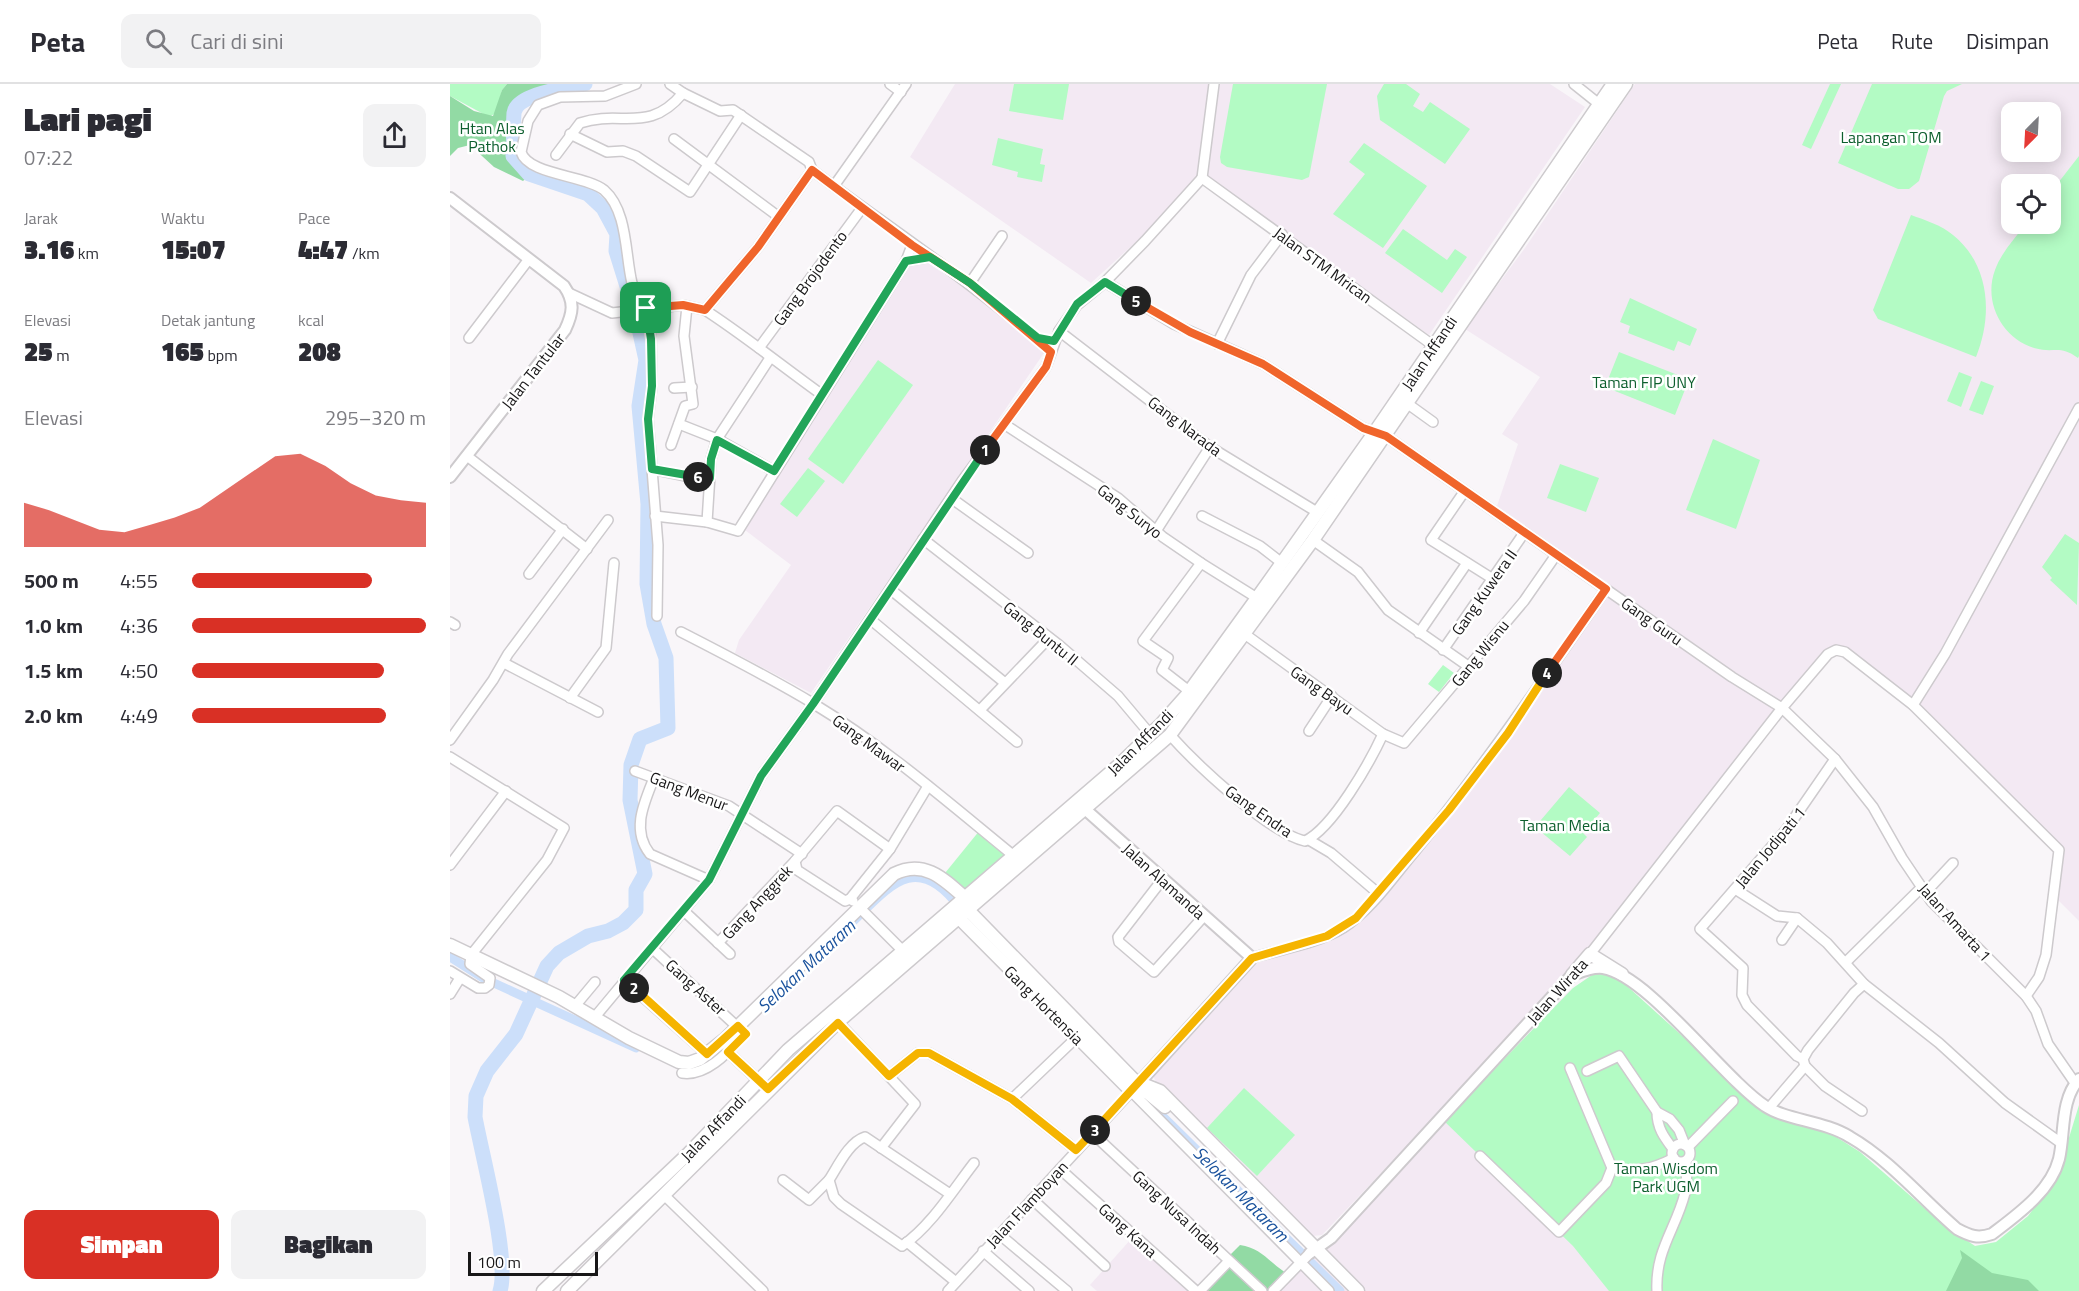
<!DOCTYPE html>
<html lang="id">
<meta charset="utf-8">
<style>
:root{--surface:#fff;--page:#f2f2f3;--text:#2b2b33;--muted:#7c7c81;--line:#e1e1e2;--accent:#d93025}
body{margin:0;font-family:"Titillium Web",sans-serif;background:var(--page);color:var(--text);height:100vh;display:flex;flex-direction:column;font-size:22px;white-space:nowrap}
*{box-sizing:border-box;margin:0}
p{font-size:20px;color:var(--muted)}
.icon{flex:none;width:33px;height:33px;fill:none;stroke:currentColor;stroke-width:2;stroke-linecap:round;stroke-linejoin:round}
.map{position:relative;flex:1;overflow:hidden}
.details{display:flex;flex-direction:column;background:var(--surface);width:450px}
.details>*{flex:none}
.needle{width:39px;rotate:204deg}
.controls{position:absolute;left:1551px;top:18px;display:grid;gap:12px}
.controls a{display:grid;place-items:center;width:60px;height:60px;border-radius:12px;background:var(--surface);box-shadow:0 3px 15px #0003;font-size:30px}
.scale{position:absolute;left:18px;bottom:15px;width:130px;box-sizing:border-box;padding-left:6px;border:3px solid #181718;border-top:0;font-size:16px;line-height:21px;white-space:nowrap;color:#181718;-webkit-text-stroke:4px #fff;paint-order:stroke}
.pin{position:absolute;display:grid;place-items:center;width:51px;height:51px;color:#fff;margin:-26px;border-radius:12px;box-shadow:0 3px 9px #0006}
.km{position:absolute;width:30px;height:30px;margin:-15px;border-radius:50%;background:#222;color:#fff;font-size:16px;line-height:30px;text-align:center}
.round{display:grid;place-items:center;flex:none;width:63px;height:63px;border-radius:12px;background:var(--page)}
.overview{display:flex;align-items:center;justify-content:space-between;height:102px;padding:0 24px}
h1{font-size:33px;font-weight:800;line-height:45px}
.stats{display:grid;grid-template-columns:repeat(3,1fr);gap:9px;height:102px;padding:6px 24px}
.stats div{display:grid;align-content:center}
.stats b{font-size:26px;font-weight:800}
.stats small{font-size:16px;font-weight:400}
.stats p{font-size:16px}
.chart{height:168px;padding:12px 24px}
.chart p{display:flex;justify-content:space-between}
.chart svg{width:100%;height:108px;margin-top:6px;fill:var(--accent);opacity:.7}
.cta{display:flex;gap:12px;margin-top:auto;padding:12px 24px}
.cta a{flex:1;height:69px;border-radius:12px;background:var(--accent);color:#fff;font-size:24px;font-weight:800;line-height:69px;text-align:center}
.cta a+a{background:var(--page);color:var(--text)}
ul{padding:0 24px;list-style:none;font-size:20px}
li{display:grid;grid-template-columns:96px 72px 1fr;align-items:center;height:45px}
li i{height:15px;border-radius:8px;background:var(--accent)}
header{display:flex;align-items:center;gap:36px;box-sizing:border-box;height:84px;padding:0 30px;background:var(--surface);border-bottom:2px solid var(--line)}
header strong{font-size:28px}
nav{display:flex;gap:33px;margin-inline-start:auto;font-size:21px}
.search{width:420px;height:54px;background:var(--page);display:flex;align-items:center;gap:15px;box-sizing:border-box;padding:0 21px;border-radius:12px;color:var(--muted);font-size:22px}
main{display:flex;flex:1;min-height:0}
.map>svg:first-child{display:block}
</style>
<header>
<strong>Peta</strong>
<div class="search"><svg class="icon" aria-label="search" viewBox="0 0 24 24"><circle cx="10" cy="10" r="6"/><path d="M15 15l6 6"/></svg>Cari di sini</div>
<nav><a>Peta</a><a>Rute</a><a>Disimpan</a></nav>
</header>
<main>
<section class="details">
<div class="overview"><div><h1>Lari pagi</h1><p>07:22</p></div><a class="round"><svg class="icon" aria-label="share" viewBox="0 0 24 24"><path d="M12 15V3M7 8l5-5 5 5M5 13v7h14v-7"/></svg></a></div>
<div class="stats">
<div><p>Jarak</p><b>3.16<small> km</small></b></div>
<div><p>Waktu</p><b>15:07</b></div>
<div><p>Pace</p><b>4:47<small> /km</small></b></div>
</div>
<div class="stats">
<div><p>Elevasi</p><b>25<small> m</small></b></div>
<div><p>Detak jantung</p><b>165<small> bpm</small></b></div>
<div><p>kcal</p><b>208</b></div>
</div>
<div class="chart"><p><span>Elevasi</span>295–320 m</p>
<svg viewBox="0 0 160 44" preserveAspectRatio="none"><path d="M0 44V26L10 29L20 33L30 37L40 38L50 35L60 32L70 28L80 21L90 14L100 7L110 6L120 11L130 18L140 23L150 25L160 26V44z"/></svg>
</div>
<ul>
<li><b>500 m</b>4:55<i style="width:77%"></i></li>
<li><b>1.0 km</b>4:36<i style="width:100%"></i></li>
<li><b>1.5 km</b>4:50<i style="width:82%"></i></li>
<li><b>2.0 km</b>4:49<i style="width:83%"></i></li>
</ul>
<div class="cta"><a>Simpan</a><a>Bagikan</a></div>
</section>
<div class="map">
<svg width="1629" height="1207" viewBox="0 0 1629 1207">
<rect width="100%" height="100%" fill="#f9f6f9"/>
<g fill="#f3e9f3" fill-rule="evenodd">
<polygon points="505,0 1100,0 1135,23 979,251 762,96 752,98 641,199 460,73"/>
<path d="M1185,0H1629V837L1605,813L1613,762L1453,608L1394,562H1382L1371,569L1142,861L1084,929L872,1151L863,1152L706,999L703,991L800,882L888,849L999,730L1080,626L1161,502L1047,422L1068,360L1052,350L1090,293L1015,245L1075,164ZM1562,28H1600V68H1562ZM1562,100H1600V140H1562Z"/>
<polygon points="470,178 480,180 584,254 596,266 361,609 285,569 289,556 341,481 295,446 453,185"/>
<polygon points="1141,891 1167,893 1296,1012 1321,1032 1392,1055 1495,1142 1525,1162 1540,1160 1629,1207 824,1207 1117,909"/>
<polygon points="682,1154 742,1207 647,1207 640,1201"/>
</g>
<g fill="#b3fbc4">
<polygon points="0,0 57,0 52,6 46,29 39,33 0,12"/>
<polygon points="564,0 619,0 613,36 559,27"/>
<polygon points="783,0 877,0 859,93 852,96 777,83 771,79 770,73"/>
<polygon points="934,0 956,0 970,10 963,22 973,28 980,18 1020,45 995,80 930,36 927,12"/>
<polygon points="1380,0 1391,0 1361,65 1352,61"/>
<polygon points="1422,0 1512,0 1497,7 1494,12 1469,97 1459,105 1448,105 1388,79"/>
<polygon points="548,54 593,65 590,80 595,81 592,98 567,93 568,88 542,81"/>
<polygon points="914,59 977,102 933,164 883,130 915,90 899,78"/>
<path d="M1629,72V272L1628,274C1609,260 1605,270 1584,264C1552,254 1533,218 1545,186C1551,169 1565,154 1576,140H1600L1601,108Z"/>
<path d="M1461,131C1475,136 1491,141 1503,151C1540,181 1543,231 1526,273L1428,235L1423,226Z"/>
<polygon points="953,145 997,176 1005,165 1017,173 992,209 935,169"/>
<polygon points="1180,214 1247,245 1240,262 1228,257 1224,267 1178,249 1180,242 1170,238"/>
<polygon points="1169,268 1233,293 1231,301 1236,303 1225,331 1155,303"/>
<polygon points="428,276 463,301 393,400 358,375"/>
<polygon points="1509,288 1522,293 1511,323 1497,317"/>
<polygon points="1531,297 1544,302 1533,331 1519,326"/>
<polygon points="1263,355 1310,376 1286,445 1236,426"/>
<polygon points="1110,380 1149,394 1136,428 1097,414"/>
<polygon points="358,384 375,397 347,433 330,420"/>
<polygon points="1615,450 1629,459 1627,521 1600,496 1602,494 1592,483"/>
<polygon points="993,581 1004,589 989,608 978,600"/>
<polygon points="1119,703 1150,729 1133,749 1137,753 1120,772 1085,743"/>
<polygon points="530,746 556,769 507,813 491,794"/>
<polygon points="1148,887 1167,893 1321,1032 1383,1051 1410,1068 1495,1142 1525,1162 1546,1158 1578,1132 1607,1093 1629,1021 1629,1207 1159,1207 1123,1162 994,1037 1123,904"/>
<polygon points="794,1004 845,1051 807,1092 757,1044"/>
</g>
<g fill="#92daa4">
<polygon points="57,0 107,0 71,15 62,26 61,72 78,92 73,97 44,83 20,61 8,64 0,72 0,12 24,27 43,32 52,6"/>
<path d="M790,1161C811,1164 818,1177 836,1189L818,1207L780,1171Z"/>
<polygon points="1510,1166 1542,1189 1578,1196 1589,1207 1496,1207 1512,1174"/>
<polygon points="778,1181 806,1207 756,1207"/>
</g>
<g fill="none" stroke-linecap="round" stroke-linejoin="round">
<g stroke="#ccdffa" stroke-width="9">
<path d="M394,846C435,809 463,761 510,824"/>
<polyline points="0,873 33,894 186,964"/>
<polyline points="699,1019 890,1207"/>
</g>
<path stroke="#ccdffa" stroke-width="15" d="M50,1207C60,1176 32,1071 25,1033L26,1012L37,987L66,950L97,882L109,869L138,852L158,847L173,839L186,826V806L195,790L180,716L181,681L190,655L218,644L216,574L204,540L197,500L198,420L189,322L196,276L186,231L166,167L167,150L153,124L138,110L79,90L63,72C64,58 63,43 64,29C67,9 119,4 135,0"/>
<g stroke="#cdcacd" stroke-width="12">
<g id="minor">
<path d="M186,0L155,12L110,13L88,21L78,37L71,68C78,91 135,91 154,106C178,127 175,171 182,199C185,208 189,216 194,224"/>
<polyline points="220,0 233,9"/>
<polyline points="440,0 451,8"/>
<polyline points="1124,0 1149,20"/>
<polyline points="120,50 157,68 173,67 186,72 240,108 291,31"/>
<polyline points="224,55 329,133"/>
<path d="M106,71L130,39C171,25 198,51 233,9L270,27L283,26L359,78L362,86C442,146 527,201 601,268"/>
<polyline points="752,94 988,265"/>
<polyline points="752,94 764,0"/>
<polyline points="384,102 456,0"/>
<polyline points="456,177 480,173"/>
<polyline points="655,198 724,240 813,280 913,344 936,352 1282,593 1332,624 1385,675 1423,723 1452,774 1481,817 1576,912 1586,927 1598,960 1625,999"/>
<polyline points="520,199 552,152"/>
<polyline points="119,209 162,229 233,221 255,226 308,163 362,86"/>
<polyline points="197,224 201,255 202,302 198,335 202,385"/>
<path d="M255,226C295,252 332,282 371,310"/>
<polyline points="609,247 760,363 867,428"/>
<polyline points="19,254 79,175"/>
<polyline points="767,260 801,191 832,150"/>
<polyline points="309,264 412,124"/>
<polyline points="224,304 242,303"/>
<polyline points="958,320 983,338"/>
<polyline points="229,340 267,355 324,387"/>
<polyline points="554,340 668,414 713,453 751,479 807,514"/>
<polyline points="221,361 235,322 243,320 234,252 237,222"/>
<polyline points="17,372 137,465"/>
<polyline points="1014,408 981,456 1043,495"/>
<polyline points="501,414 578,469"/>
<polyline points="205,432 257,438 288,447 456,177 462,161"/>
<polyline points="752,432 810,462 832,479"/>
<polyline points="257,438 261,375 267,355 320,274"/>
<polyline points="706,447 760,363"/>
<polyline points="473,455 609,561 668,612 700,650"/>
<polyline points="863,456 908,488 938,526 1018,582"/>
<polyline points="79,490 113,445"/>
<polyline points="440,505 555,599"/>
<polyline points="207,532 208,461 202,385 236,392 260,394"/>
<polyline points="420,535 567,658"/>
<polyline points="0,538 5,541"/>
<path d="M231,548C276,571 321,594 364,620C435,663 499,719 564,772"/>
<polyline points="969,549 1017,479"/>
<polyline points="796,551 933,650 954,659 1074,517 1106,471"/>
<polyline points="993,566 1074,449"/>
<polyline points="54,579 148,628"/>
<polyline points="739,607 712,586 718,574 693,557 751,479"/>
<polyline points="120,614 156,564 164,479"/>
<polyline points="1463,621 1495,570 1629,324"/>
<polyline points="530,626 599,554"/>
<polyline points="859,647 882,612"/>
<path d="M720,651C746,680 819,749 855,757C883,744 920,678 933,650"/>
<polyline points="0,656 43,596 58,570 158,436"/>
<polyline points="0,673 114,744 97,776 21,871 20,880 40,894 39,901 35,904 28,904 0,887"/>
<polyline points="185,687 279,722 352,770"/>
<path d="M204,694C194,719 181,746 200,770L259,796"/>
<polyline points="859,756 881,769 929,810"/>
<polyline points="345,777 347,786 395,817 400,815 403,817"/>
<polyline points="0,781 56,707"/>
<polyline points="712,796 668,853 669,858 704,888 754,832"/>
<polyline points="1285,805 1327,832 1347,834 1377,859 1414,900 1489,959 1555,1019 1611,1059"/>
<polyline points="1475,809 1503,779"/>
<polyline points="400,815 440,765 478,702"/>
<polyline points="411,825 453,867"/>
<polyline points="234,827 280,870"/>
<polyline points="1332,856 1347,834"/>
<polyline points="268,859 345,777 387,727 440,765"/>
<path d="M203,865L295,950C280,966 257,993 232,989"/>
<polyline points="1140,870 1332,624 1378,570 1386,566 1395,568 1463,621 1609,766 1596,871 1589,893 1576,912"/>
<path d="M802,874C831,865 867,860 893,844C922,825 943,793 965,767C1034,683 1094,594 1156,505"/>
<polyline points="1396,878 1471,804"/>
<polyline points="174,896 257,970"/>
<polyline points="0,910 10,894"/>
<polyline points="125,922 145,898"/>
<polyline points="144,934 259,796 311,692 363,620 512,397 596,283 609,247 627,221 655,198 695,157 752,94"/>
<polyline points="388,938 465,1020 431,1064"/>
<polyline points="278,968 309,997"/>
<polyline points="1353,975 1347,972 1297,921 1292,911 1293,884 1250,845 1336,746 1385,675"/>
<polyline points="1355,982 1375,1002 1412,1027"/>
<polyline points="1137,987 1169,972 1207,1028 1220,1035 1229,1046 1235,1061"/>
<polyline points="439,992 468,969 479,969 562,1015 626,954"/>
<polyline points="681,1007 879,1207"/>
<polyline points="562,1015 626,1066"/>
<polyline points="1319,1024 1355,982 1353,975 1358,966 1404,909 1414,900"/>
<path d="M1207,1028C1207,1044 1214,1053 1223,1065"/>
<polyline points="642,1049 812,1207"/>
<circle cx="1231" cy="1069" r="9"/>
<polyline points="1238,1063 1283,1017"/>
<polyline points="1030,1072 1109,1148 1156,1099 1162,1084 1120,984"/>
<path d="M1162,1084C1186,1089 1202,1085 1224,1074"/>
<polyline points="610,1085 746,1207"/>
<polyline points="333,1096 359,1116 379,1096"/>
<path d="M500,1110L415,1053C399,1058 388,1082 379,1096L384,1113L391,1120L452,1162C481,1142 503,1106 524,1079"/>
<polyline points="214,1111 313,1207"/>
<polyline points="582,1115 655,1182"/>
<polyline points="549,1150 617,1207"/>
<polyline points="457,1158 506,1198"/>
<polyline points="533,1167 579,1207"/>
<polyline points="498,1207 687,1001"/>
<polyline points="750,1207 779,1177"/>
<polyline points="823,1207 860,1169"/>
<path d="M1207,1207C1205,1166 1226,1145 1235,1109C1238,1099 1236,1087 1236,1077"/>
</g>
</g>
<g stroke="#cdcacd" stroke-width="14">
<g id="tertiary">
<path d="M0,114L114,202C125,218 123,229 115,246L0,393"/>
<polyline points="636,726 802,874 689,999"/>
<path d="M860,1169L881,1154L1122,891C1133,887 1142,883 1153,884C1198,891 1273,994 1315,1022C1335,1036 1375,1037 1400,1053C1440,1076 1472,1115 1507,1145C1520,1152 1528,1155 1542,1150C1567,1131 1601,1107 1609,1075C1615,1050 1610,1016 1629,995"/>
</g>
</g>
<g stroke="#cdcacd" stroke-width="15">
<g id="secondary">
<polyline points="517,825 685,997 710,1007 908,1207"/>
<polyline points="508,833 676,1002 698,1009 715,1023"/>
<path d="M0,861L109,913L179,954L229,978L239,979L250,975L274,956L444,790C473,775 493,794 514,813"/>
<polyline points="1122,891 1140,870 1172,890"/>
<polyline points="93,1207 239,1069 338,966 669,681 712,639 736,612 807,514 924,349 1163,0"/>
<polyline points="117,1207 388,938 720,651 863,456 1176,0"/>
</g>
</g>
<use href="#minor" stroke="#fff" stroke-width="9"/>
<use href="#tertiary" stroke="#fff" stroke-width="10"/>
<use href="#secondary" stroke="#fff" stroke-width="12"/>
</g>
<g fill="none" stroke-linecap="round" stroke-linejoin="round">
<g stroke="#fff" stroke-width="12">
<polyline id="split-1" points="196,224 233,221 255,226 308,163 362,86 462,161 520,199 601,268 596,283 535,366"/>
</g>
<g stroke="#fff" stroke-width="12">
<polyline id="split-2" points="184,904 174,896 259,796 311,692 363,620 535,366"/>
</g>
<g stroke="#fff" stroke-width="12">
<polyline id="split-3" points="184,904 257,970 288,942 296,950 278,968 318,1005 388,939 439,992 468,969 479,969 562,1015 626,1066 645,1046"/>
</g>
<g stroke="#fff" stroke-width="12">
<polyline id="split-4" points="645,1046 802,874 877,852 906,834 999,726 1058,649 1097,589"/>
</g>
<g stroke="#fff" stroke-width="12">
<polyline id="split-5" points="686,217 740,248 813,280 913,344 936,352 1156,505 1097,589"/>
</g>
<g stroke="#fff" stroke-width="12">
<polyline id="split-6" points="248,393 260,394 261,375 267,356 324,387 456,177 480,173 520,199 588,254 604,257 627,220 655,198 686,217"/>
</g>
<g stroke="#fff" stroke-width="12">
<polyline id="split-7" points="196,224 201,255 202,302 198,335 202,385 248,393"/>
</g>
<use href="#split-1" stroke="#f0652b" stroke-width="8"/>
<use href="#split-2" stroke="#22a559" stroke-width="8"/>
<use href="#split-3" stroke="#f5b400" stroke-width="8"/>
<use href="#split-4" stroke="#f5b400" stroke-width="8"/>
<use href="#split-5" stroke="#f0652b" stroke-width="8"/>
<use href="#split-6" stroke="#22a559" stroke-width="8"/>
<use href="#split-7" stroke="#22a559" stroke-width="8"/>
</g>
<g text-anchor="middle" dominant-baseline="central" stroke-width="5" stroke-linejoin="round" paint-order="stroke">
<g font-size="16" fill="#0d5f2e" stroke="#fff">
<text x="42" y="44">Htan Alas<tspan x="42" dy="18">Pathok</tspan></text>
<text x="1441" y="53">Lapangan TOM</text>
<text x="1194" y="298">Taman FIP UNY</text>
<text x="1115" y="741">Taman Media</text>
<text x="1216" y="1084">Taman Wisdom<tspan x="1216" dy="18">Park UGM</tspan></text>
</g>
<g font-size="16" fill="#181718" stroke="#fff">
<text transform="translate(873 181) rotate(36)">Jalan STM Mrican</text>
<text transform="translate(360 194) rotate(-54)">Gang Brojodento</text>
<text transform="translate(979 269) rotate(-56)">Jalan Affandi</text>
<text transform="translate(83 287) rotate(-52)">Jalan Tantular</text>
<text transform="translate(735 342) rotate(37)">Gang Narada</text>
<text transform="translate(680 427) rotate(38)">Gang Suryo</text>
<text transform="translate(1034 508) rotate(-55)">Gang Kuwera II</text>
<text transform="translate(1202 537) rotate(35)">Gang Guru</text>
<text transform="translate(591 549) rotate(39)">Gang Buntu II</text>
<text transform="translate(1030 569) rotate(-51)">Gang Wisnu</text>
<text transform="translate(872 606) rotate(35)">Gang Bayu</text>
<text transform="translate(690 658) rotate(-45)">Jalan Affandi</text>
<text transform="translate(419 659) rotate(36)">Gang Mawar</text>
<text transform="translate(239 707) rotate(21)">Gang Menur</text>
<text transform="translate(809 727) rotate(35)">Gang Endra</text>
<text transform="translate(1320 763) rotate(-50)">Jalan Jodipati 1</text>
<text transform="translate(714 797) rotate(42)">Jalan Alamanda</text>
<text transform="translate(307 818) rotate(-47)">Gang Anggrek</text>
<text transform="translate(1505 838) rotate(48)">Jalan Amarta 1</text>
<text transform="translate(246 903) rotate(42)">Gang Aster</text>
<text transform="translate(1107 907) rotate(-48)">Jalan Wirata</text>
<text transform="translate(594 921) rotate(45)">Gang Hortensia</text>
<text transform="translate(263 1044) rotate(-46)">Jalan Affandi</text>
<text transform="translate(577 1120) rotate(-47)">Jalan Flamboyan</text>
<text transform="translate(727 1128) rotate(43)">Gang Nusa Indah</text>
<text transform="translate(678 1146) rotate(42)">Gang Kana</text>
</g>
<g font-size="18" font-style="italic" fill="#1a529d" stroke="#fff">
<text transform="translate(356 882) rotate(-43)">Selokan Mataram</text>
<text transform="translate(791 1110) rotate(45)">Selokan Mataram</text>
</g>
</g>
</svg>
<div class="controls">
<a><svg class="needle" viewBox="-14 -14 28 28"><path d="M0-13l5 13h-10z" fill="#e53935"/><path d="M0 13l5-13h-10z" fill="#7c7c81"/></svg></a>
<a><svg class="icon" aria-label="locate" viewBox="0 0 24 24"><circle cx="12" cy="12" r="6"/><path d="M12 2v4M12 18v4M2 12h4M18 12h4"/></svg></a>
</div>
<div class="scale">100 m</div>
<div class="pin" style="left:196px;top:224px;background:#1e9e55"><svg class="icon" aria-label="arrive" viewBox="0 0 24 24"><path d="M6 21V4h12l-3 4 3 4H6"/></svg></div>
<b class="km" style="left:535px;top:366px">1</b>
<b class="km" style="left:184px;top:904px">2</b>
<b class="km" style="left:645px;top:1046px">3</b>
<b class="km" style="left:1097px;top:589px">4</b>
<b class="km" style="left:686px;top:217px">5</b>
<b class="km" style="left:248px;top:393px">6</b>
</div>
</main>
